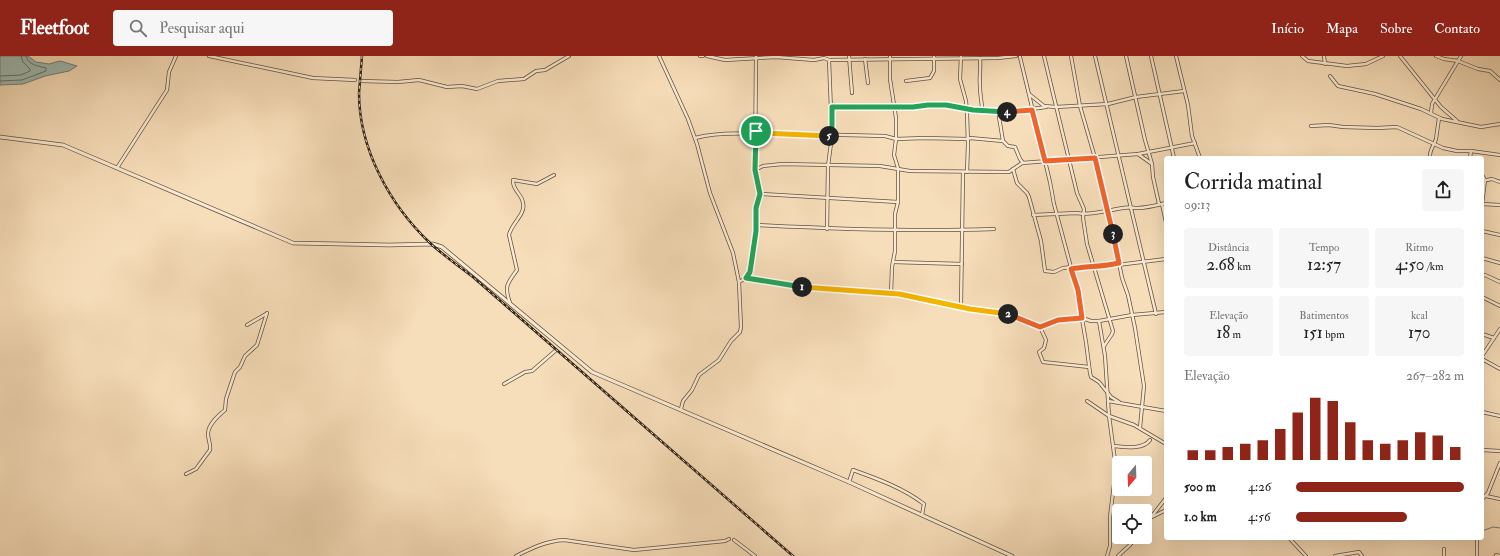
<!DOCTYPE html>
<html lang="pt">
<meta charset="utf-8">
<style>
:root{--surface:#fff;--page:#f6f6f6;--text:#222;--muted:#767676;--accent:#8f2418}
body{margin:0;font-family:"IM FELL Double Pica",serif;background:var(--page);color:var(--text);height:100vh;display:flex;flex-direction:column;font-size:15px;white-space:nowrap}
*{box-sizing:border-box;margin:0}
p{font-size:13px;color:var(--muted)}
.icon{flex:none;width:22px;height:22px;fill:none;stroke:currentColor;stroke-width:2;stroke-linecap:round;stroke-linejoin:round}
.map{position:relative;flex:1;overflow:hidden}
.sheet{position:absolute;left:1164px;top:100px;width:320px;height:384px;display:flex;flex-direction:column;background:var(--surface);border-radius:4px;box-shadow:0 4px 16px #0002}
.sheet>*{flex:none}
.needle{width:26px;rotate:199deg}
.buttons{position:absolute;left:1112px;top:400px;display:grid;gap:8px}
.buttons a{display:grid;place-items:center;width:40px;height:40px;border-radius:4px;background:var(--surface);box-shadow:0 4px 16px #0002;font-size:20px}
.pin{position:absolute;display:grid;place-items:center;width:34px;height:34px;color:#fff;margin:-17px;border:2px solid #fff;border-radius:50%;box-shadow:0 1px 4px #0007}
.km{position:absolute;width:20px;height:20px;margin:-10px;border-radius:50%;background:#222;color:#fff;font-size:11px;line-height:20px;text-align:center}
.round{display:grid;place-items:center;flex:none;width:42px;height:42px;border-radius:4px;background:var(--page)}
.summary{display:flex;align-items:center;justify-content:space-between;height:68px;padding:0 20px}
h1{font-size:22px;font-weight:600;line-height:30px}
.metrics{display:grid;grid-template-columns:repeat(3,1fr);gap:6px;height:68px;padding:4px 20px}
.metrics div{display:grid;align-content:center;border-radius:4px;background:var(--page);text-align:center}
.metrics b{font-size:17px;font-weight:600}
.metrics small{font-size:11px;font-weight:400}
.metrics p{font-size:11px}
.chart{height:112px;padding:8px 20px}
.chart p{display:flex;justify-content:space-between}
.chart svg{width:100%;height:72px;margin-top:4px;stroke:var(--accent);stroke-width:6}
ul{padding:0 20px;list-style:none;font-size:13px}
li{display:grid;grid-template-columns:64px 48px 1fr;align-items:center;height:30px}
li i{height:10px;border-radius:5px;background:var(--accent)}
header{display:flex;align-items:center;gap:24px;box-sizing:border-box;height:56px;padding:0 20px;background:var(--accent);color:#fff}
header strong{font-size:19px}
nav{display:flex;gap:22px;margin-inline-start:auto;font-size:14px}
.search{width:280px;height:36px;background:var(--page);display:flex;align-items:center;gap:10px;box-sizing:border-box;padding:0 14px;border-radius:4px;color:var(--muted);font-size:15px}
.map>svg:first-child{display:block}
</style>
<header>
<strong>Fleetfoot</strong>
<div class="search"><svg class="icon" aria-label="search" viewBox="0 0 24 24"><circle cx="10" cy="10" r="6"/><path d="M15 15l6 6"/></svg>Pesquisar aqui</div>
<nav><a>Início</a><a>Mapa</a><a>Sobre</a><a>Contato</a></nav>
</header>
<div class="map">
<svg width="1500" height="500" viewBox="0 0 1500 500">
<rect width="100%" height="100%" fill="#f7deba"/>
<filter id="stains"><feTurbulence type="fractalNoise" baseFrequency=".005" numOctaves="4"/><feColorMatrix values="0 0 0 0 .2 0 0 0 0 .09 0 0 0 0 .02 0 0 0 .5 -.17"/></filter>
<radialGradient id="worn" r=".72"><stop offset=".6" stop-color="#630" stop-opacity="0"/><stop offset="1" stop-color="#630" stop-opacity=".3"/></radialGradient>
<polygon fill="#9ebbb5" stroke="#737e77" points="0,0 28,0 36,6 49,8 60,5 77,10 69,15 45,20 23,28 0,29"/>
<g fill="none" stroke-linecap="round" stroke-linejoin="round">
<g stroke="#686f67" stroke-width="1">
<polyline points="0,20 21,19 30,15 30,13 23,6 21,0"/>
<path d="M0,25L22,24L46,15V12C38,10 28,9 26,0"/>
</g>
<polyline stroke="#737e77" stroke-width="1" points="1482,475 1493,471 1500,472"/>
<g stroke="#635241" stroke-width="4">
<g id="minor">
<polyline points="209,0 313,22 355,24"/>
<polyline points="659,0 688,63 697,88 710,137 733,197 739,226 741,271 740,276 731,285 719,304 699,319 692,334 683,345 681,353"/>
<polyline points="700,0 703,0"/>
<polyline points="707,0 725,4 776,1 814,4 824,2 829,4 832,80 828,110 827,173"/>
<polyline points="849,0 852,37"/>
<polyline points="890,0 890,23 896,62 896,83 924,82 968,83 970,82 1003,85"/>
<polyline points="961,0 960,23 966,45 967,58 968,88 967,116"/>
<polyline points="1044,0 1077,137 1084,153 1083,162 1087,188 1113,275 1112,278 1104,290"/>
<polyline points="1071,0 1080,50 1095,102 1108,156"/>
<polyline points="1095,0 1156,258"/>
<polyline points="1126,0 1145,84 1152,108 1153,121 1159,148"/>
<polyline points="1151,0 1174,102"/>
<polyline points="1176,0 1188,49 1192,80 1200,102"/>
<polyline points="1302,0 1308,5 1347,10 1366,8 1383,0"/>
<polyline points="1324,0 1325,8"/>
<polyline points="1400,0 1441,51 1457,65"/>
<polyline points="1436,0 1444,3 1458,5 1478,13 1490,15 1500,24"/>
<polyline points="1020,1 1050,126 1054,148 1077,234 1086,286 1090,317 1091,321 1099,326 1111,341 1119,346"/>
<path d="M980,2C981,12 979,21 980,31C980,39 982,46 982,54"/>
<polyline points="865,3 868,27"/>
<polyline points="829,4 998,2 1016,0"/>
<polyline points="1330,20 1338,30 1375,38 1421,53 1442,63 1481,71 1500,68"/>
<polyline points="361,25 398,26 419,24 447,31 462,30 477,33 498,25 524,23 536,15 545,14 569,0"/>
<polyline points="906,25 930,22 934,15 934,0"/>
<polyline points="1029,38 1044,50 1056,51 1108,48 1136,41 1184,35"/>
<polyline points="831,51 913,51 946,49 973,54 1010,56 1046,51"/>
<polyline points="998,55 1003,85 1008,90 1015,91 1020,103 1023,107"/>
<polyline points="1431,57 1432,48 1461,0"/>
<polyline points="1311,70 1329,69 1343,71 1377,72 1397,71 1443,92 1457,95 1471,95 1470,102"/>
<polyline points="756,75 761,77 885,80 896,83 894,99 898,112 898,146 895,158 895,195 892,211 891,238"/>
<path d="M695,82C714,77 736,77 755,78"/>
<polyline points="1471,95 1500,99"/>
<polyline points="1138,98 1152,108"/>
<path d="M1430,102C1429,94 1434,90 1436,83C1437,76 1438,69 1439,62"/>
<polyline points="117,112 167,34 169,16 176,0"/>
<polyline points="1013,113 1017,127 1027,137 1029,141 1041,185 1045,215 1054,216 1063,212 1083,210 1109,210 1166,203"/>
<polyline points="755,114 763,110 782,108 880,110 910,115 1009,116 1022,107 1138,98 1195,87"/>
<polyline points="1482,119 1485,124 1482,148"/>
<polyline points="1482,125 1492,123 1500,126"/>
<polyline points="760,138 898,146"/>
<polyline points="1162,148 1166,166"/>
<polyline points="1482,148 1500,149"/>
<polyline points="1109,156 1122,222 1128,239 1135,272 1144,330 1140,372"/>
<path d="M1033,159L1077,157C1089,160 1110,154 1123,152C1128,151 1133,152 1138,152C1147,152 1158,149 1166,147"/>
<path d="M757,169C835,173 915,176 994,173"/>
<polyline points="1482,175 1500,179"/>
<polyline points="1482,202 1500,207"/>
<polyline points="893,206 962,208"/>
<polyline points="1482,220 1485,219 1500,226"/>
<polyline points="746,222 782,229 825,234 899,238 970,253 1009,258 1019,264 1040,271 1058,264 1082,262 1091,265 1099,265 1132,259 1166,256"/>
<polyline points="739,226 746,222 750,216 756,175 756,152 760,138 755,114 756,0"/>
<polyline points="1482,241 1500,250"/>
<path d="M510,247C504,230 507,228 517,214L509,179C511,168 526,158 523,147C522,138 512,134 513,124L537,128L554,119"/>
<polyline points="961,250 963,116"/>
<polyline points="1099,265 1105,300 1109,360 1116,412 1110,461 1110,490 1107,500"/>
<polyline points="247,269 266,258"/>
<polyline points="1040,271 1046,284 1044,292 1039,296 1043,306 1089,311"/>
<polyline points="1482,278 1494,282"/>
<polyline points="1482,300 1500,273"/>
<polyline points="1482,303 1500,313"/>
<polyline points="504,328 525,316 532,315 555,295"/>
<polyline points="1087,345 1109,360 1134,369 1166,388"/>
<polyline points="1108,345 1166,355"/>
<polyline points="1482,356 1500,360"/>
<path d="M1113,390C1124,391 1143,394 1150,384"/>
<polyline points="1482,394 1500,395"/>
<path d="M186,418L196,413L210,394C211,389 208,383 208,378C208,368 219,359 225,354L226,343L235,316L240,311L245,300L257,289L267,257"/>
<path d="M849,426L853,414C878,423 903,432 924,448L922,459"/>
<polyline points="1486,440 1500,443"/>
<polyline points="1482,443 1488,437 1500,407"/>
<polyline points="1152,461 1166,454"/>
<polyline points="1145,469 1166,442"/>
<polyline points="1289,482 1306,500"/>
<polyline points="1477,482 1477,500"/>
<polyline points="734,484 755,500"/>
<polyline points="1496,499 1500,500"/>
<path d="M516,500C532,492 546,485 564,484L634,494L725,485L729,483"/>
<polyline points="1118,500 1130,489 1136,481"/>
<polyline points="1335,500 1359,496 1362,500"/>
<polyline points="1444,500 1444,493"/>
</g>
</g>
<g stroke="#635241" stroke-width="4.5">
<polyline id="tertiary" points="0,81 63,89 293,187 389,189 433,188 442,191 592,316 849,426 1012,500"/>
</g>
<use href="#minor" stroke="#faead2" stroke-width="2.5"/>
<use href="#tertiary" stroke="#faead2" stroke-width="3"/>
<g stroke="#322319" stroke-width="2.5">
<path id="rail" d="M362,0C361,12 360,24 359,37C359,93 390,149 430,187C444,200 459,210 473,221L793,500"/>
</g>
<use href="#rail" stroke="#faead2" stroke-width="1" stroke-dasharray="3" stroke-linecap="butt"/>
</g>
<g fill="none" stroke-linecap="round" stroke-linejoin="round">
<g stroke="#fff" stroke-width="8">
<polyline id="split-1" points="756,75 755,114 760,138 756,152 756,175 750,216 746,222 802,231"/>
</g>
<g stroke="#fff" stroke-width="8">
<polyline id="split-2" points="802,231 899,238 970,253 1008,258"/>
</g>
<g stroke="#fff" stroke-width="8">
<path id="split-3" d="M1008,258L1040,271L1058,264L1082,262L1078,234L1071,213C1087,210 1103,211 1119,207L1113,178"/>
</g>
<g stroke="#fff" stroke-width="8">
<polyline id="split-4" points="1007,56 1032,54 1045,105 1095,102 1113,178"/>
</g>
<g stroke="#fff" stroke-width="8">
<polyline id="split-5" points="829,80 832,80 832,51 913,51 928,49 946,49 973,54 1007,56"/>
</g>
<g stroke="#fff" stroke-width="8">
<polyline id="split-6" points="756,75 761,77 829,80"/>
</g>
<use href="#split-1" stroke="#22a559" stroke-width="5"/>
<use href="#split-2" stroke="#f5b400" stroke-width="5"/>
<use href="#split-3" stroke="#f0652b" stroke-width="5"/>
<use href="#split-4" stroke="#f0652b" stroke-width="5"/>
<use href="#split-5" stroke="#22a559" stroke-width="5"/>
<use href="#split-6" stroke="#f5b400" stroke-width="5"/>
</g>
<rect width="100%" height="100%" filter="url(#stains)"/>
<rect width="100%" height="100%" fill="url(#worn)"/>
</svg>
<div class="buttons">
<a><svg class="needle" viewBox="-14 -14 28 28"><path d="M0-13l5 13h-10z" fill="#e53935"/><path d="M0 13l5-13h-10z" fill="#767676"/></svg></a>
<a><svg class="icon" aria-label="locate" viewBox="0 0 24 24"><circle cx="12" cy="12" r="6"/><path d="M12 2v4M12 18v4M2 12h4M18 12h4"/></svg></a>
</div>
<div class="pin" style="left:756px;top:75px;background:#1e9e55"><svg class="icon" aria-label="arrive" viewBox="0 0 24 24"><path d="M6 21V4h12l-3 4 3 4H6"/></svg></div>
<b class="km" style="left:802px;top:231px">1</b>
<b class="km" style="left:1008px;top:258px">2</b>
<b class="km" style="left:1113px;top:178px">3</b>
<b class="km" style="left:1007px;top:56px">4</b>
<b class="km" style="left:829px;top:80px">5</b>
<section class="sheet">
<div class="summary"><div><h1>Corrida matinal</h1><p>09:13</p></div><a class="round"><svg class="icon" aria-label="share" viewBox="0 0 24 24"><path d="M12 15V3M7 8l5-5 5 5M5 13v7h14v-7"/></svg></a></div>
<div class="metrics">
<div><p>Distância</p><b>2.68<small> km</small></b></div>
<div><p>Tempo</p><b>12:57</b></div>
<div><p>Ritmo</p><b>4:50<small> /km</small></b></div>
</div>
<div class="metrics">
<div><p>Elevação</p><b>18<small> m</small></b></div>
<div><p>Batimentos</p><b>151<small> bpm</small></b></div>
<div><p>kcal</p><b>170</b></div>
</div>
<div class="chart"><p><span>Elevação</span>267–282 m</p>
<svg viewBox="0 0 160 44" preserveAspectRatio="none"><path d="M5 44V38M15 44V38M25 44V36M35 44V34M45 44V32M55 44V25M65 44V15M75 44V6M85 44V8M95 44V21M105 44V32M115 44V34M125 44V32M135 44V27M145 44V29M155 44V36"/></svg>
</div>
<ul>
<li><b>500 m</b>4:26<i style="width:100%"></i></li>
<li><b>1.0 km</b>4:56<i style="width:66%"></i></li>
</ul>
</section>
</div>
